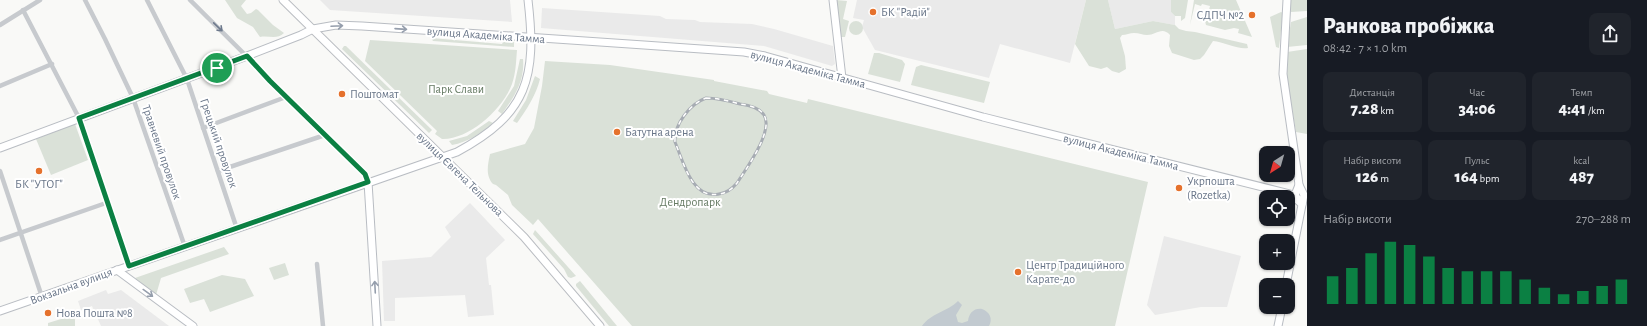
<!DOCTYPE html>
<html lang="uk">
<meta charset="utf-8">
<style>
:root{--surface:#171b24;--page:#20242c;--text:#f1f3f6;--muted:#9ea1a6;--accent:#0b8043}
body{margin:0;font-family:"Alegreya Sans",sans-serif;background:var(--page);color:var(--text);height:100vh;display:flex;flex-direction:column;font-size:15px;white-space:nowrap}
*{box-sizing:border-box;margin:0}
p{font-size:13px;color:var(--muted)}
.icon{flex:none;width:22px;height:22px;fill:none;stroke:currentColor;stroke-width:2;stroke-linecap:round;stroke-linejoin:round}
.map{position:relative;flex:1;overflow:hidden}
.sheet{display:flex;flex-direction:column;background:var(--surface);width:340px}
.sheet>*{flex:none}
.needle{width:26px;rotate:217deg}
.buttons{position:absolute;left:1259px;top:146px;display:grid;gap:8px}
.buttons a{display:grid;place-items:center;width:36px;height:36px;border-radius:8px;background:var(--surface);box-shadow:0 1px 3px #0004;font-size:20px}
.pin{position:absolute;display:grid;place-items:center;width:34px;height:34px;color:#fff;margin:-17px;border:2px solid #fff;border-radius:50%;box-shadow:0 1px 4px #0007}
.round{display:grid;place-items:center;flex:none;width:42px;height:42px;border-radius:8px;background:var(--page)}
.overview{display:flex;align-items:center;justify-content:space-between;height:68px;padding:0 16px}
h1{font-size:22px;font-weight:800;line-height:30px}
.metrics{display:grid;grid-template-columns:repeat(3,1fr);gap:6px;height:68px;padding:4px 16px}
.metrics div{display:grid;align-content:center;border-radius:8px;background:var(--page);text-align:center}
.metrics b{font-size:17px;font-weight:800}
.metrics small{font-size:11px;font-weight:400}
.metrics p{font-size:11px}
.chart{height:112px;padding:8px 16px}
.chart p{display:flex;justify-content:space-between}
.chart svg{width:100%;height:72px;margin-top:4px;stroke:var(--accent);stroke-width:6}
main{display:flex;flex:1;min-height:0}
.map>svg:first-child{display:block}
</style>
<main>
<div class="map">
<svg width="1307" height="326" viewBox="0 0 1307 326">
<rect width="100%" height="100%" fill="#f9f9f7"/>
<g fill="#eaeaea">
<polygon points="320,0 510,0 512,22 330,10"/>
<polygon points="857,0 1086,0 1070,63 1000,44 989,78 875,50 862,27 864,20 853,18"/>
<polygon points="1108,0 1171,0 1171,12 1175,16 1175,25 1153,21 1115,29"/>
<polygon points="542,8 660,16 666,19 695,20 700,22 752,24 774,29 833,46 835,64 832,66 764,46 541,28"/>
<polygon points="470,203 505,240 486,258 489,285 491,285 494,315 468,317 465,295 395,298 395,321 384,321 382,261 431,257 451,237 445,227"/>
<polygon points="1164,236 1241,256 1227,307 1201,307 1155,315 1147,305"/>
<polygon points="106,290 108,294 121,290 169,326 101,326 92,306 81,310 78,301"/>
</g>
<g fill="#dae1d8">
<path d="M225,0H246L241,6L247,14L251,13L256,9L258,10L273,25L284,33C277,40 268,35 260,37L253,27L237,18Z"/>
<polygon points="836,0 847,1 843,19 849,21 845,37 840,37"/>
<path d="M1086,0H1108L1115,29L1153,21L1175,25L1179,29L1186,31L1195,32L1247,44L1248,48C1239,50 1224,42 1213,41L1204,55L1200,59L1194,60L1172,53L1169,46L1170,35C1162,26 1156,35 1147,35C1143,35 1139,33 1134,33C1130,33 1126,35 1122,35L1120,38L1125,56L1126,69L1119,73L1112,71L1107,67L1101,69L1089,66L1075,44Z"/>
<polygon points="1171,0 1188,0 1185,18 1181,21 1181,16 1175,16 1171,12"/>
<polygon points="1194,0 1236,0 1252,37 1238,33 1239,29 1234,28 1225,30 1206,25 1205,21 1207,18 1210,6 1202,4 1201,6 1195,4 1190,25"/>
<polygon points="1291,0 1307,0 1307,11 1291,12"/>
<polygon points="1281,12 1283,13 1279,48 1276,47 1270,17"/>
<polygon points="1307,17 1307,45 1287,47 1291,22"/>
<circle cx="856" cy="28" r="7"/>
<polygon points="431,38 502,44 505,39 514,40 514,47 433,41"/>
<path d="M370,40L517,50C516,61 516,73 512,84C503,109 469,140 442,139L435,134L437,131L365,61Z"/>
<polygon points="344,46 346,46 432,130 429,133 342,49"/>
<polygon points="1307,49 1307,134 1296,132 1286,74 1287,52"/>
<polygon points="874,53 879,53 902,60 905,64 900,82 868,74"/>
<path d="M520,59H523C525,81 514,97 502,114L498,111L514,86Z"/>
<path d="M545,61L610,65L714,80V81L767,91L769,94L807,103L808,99L1148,182L1115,326H632L538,219L533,225L512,205L508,195L496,185L493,184C485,175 488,164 490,154L525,144L534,128L542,86Z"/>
<polygon points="921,65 990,82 984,103 911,85 916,67"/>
<path d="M535,76L540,79C536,95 527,109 517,123L513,121L526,100Z"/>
<path d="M489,121L493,123C481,134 468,142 452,145L449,141L467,136Z"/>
<polygon points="75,124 88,160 51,175 36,139"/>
<polygon points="535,230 576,276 571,278 568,277 564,269 533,234"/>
<polygon points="224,247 229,254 161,278 156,295 135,278"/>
<polygon points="285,263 289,275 274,280 269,268"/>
<polygon points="222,275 245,279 254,296 210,312 204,299 190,303 184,289"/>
<polygon points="580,281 617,326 609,326 576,286 576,284"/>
<polygon points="71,316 75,319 75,326 48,326 48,323"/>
</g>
<path fill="#c2cad0" d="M958,301L962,305L956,315L958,322L962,323L968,321C969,313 974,308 982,309C990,312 993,319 989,326H922C931,313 947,312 958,301Z"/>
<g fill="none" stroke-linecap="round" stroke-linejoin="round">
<g stroke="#b9bdc3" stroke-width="9">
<g id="secondary">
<polyline points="833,0 842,78"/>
<polyline points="1287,0 1283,74 1298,177 1299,185 1295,195 1297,198"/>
<polyline points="0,148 247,56 301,35 313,29 336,25 362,26 644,45 744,52 765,56 983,117 1290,194 1302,204"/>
<polyline points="368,182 377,326"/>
<polyline points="117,270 193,326"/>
<polyline points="1286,285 1304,195 1299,185"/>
<path d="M0,311L457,152C528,114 537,77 528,0"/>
<polyline points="1278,326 1282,307"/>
</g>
</g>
<g stroke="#babdc2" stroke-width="9">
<polyline id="primary" points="283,0 524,237 600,326"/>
</g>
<g stroke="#c7cace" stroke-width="4.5">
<polyline points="85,0 105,39 133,98 185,247"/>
<polyline points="147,0 187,79 237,229"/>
<polyline points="190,0 365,174 368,182"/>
<polyline points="23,10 79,118 129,266"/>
<polyline points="0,25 40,0"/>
<polyline points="0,86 52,64"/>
<polyline points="203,128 286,97"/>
<polyline points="0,171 42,297"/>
<polyline points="218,171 325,135"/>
<polyline points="0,240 106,203"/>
<polyline points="317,264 323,326"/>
</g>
<use href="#secondary" stroke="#fff" stroke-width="7"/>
<use href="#primary" stroke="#fff" stroke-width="7"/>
<g stroke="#a7acb3" stroke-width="3">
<path id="rail" d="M706,98C718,98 729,101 740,104C748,105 759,107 764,115C774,131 746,169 737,183C732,189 727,193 719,194C692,200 683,161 675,142C674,124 690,104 706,98Z"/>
</g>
<use href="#rail" stroke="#fff" stroke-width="1.5" stroke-dasharray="4.5" stroke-linecap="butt"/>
</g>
<defs><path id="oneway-shaft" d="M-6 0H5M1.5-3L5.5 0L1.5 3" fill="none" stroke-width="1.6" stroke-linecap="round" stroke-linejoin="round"/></defs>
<g stroke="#959eac">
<use href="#oneway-shaft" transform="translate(337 26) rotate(-3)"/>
<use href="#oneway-shaft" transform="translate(401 29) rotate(4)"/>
<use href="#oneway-shaft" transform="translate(375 287) rotate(-93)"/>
<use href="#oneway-shaft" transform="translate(148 293) rotate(36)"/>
</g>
<use stroke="#6d798c" href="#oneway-shaft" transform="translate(218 27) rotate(44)"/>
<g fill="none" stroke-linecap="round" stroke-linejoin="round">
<g stroke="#fff" stroke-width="8">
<polygon id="route" points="247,56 270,81 365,174 368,182 129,266 79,118"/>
</g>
<use href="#route" stroke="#0b8043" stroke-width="5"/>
</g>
<g fill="#e5712c" stroke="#fff" stroke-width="1.5">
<circle cx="873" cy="12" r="4"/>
<circle cx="1252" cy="15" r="4"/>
<circle cx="342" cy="94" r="4"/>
<circle cx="617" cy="132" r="4"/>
<circle cx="39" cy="171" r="4"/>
<circle cx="1179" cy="188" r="4"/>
<circle cx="1018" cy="272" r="4"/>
<circle cx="48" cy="313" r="4"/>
</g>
<g text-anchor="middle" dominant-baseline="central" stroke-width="4" stroke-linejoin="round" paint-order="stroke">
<g font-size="12" fill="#687588" stroke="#fff" text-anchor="start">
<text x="881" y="12">БК "Радій"</text>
<text x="1244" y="15" text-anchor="end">СДПЧ №2</text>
<text x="350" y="94">Поштомат</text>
<text x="625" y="132">Батутна арена</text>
<text x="1187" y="181">Укрпошта<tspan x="1187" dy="14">(Rozetka)</tspan></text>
<text x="39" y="184" text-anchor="middle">БК "УТОГ"</text>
<text x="1026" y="265">Центр Традиційного<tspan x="1026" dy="14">Карате-до</tspan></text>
<text x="56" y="313">Нова Пошта №8</text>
</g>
<g font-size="12" fill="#687588" stroke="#fff">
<text transform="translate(486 35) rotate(4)">вулиця Академіка Тамма</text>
<text transform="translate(808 69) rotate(15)">вулиця Академіка Тамма</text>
<text transform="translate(219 143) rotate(71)">Грецький провулок</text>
<text transform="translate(162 152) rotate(71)">Травневий провулок</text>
<text transform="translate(1121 152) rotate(14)">вулиця Академіка Тамма</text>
<text transform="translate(460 174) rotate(44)">вулиця Євгена Тельнова</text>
<text transform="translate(71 286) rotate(-20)">Вокзальна вулиця</text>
</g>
<g font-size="12" fill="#657a63" stroke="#fff">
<text x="456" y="89">Парк Слави</text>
<text x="690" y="202">Дендропарк</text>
</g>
</g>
</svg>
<div class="buttons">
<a><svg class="needle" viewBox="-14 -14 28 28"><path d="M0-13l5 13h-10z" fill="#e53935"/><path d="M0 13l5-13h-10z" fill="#9ea1a6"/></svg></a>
<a><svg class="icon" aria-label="locate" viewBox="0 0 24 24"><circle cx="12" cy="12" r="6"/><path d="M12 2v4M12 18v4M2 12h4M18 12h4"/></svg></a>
<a>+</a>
<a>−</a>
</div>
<div class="pin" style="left:217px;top:68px;background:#1e9e55"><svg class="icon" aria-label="arrive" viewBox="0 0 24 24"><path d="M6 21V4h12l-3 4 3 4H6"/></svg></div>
</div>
<section class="sheet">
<div class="overview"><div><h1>Ранкова пробіжка</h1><p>08:42 · 7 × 1.0 km</p></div><a class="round"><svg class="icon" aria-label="share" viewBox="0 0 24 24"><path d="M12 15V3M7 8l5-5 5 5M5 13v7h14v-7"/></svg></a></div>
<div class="metrics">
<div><p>Дистанція</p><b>7.28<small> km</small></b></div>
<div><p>Час</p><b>34:06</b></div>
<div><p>Темп</p><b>4:41<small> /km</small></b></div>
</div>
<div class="metrics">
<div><p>Набір висоти</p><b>126<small> m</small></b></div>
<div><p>Пульс</p><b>164<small> bpm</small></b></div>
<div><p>kcal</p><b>487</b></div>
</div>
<div class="chart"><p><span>Набір висоти</span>270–288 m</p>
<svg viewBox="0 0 160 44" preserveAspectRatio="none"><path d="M5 44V27M15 44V22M25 44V13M35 44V6M45 44V8M55 44V15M65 44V22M75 44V24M85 44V24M95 44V24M105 44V29M115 44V34M125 44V38M135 44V36M145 44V33M155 44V29"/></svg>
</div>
</section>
</main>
